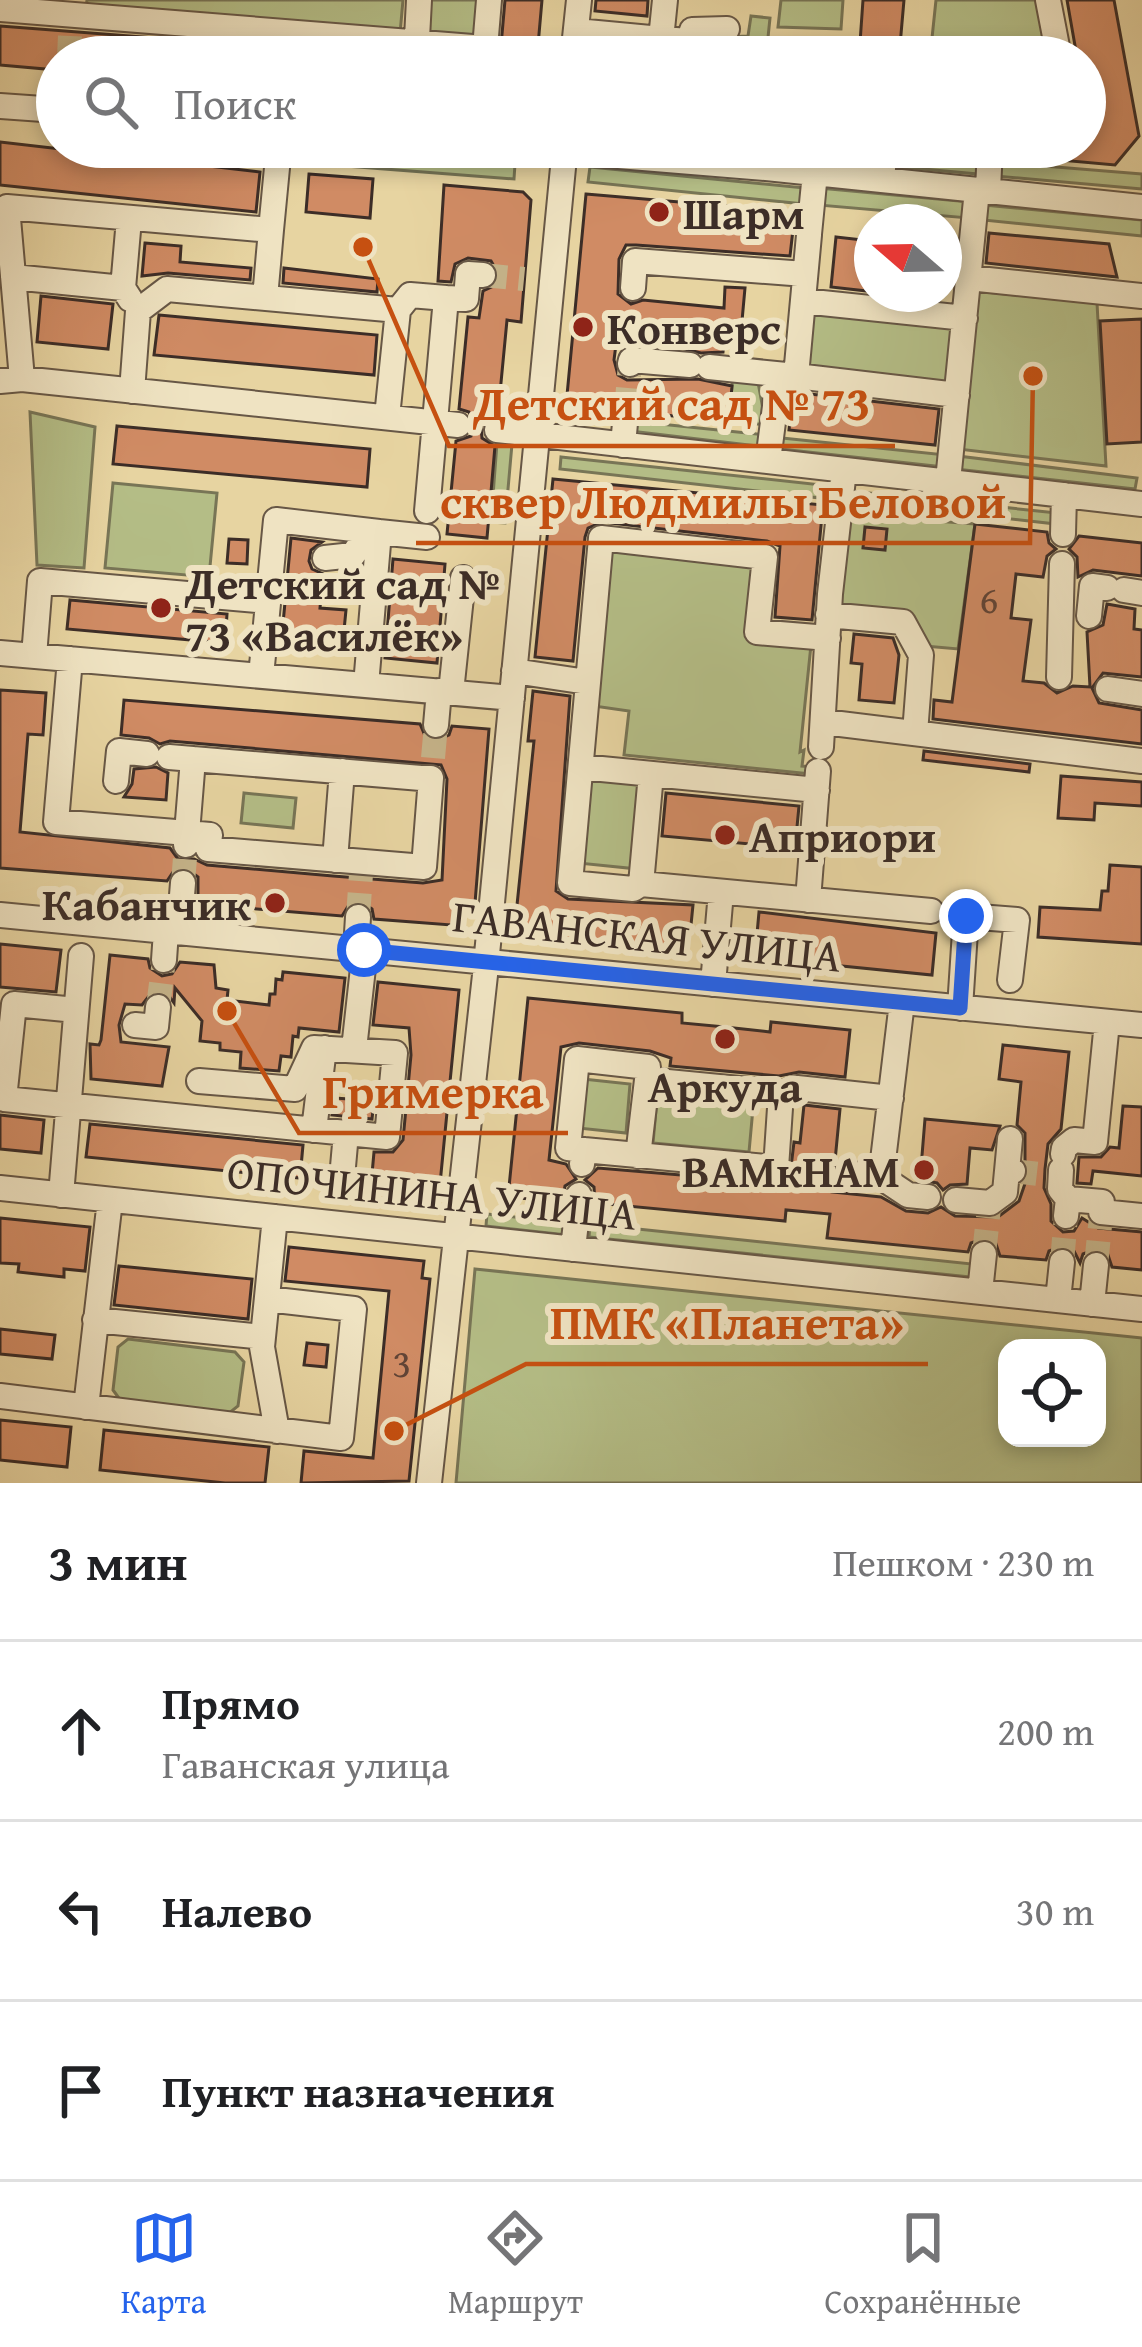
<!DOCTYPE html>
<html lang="ru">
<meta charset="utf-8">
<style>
body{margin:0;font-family:"Gentium Book Plus",serif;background:#f6f6f6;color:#202124}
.controls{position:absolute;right:36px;bottom:36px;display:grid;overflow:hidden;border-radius:24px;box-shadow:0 6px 18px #0003}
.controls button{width:108px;height:108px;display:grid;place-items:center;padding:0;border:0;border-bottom:3px solid #e0e0e0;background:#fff;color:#202124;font:60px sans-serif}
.compass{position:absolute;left:854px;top:204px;width:108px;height:108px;border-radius:50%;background:#fff;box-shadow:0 6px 18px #0003;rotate:290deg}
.stop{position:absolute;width:36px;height:36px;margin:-27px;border:9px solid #2563eb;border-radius:50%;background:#fff}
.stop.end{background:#2563eb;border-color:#fff;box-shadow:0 3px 12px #0008}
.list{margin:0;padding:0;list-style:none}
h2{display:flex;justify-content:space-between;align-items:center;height:156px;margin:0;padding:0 48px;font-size:51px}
h2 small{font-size:39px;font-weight:400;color:#757577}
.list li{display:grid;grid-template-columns:78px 1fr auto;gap:36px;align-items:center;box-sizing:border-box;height:180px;padding:0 48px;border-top:3px solid #e0e0e0}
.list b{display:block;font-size:45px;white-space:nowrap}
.list p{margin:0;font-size:39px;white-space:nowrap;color:#757577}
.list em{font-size:39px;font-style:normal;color:#757577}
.icon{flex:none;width:66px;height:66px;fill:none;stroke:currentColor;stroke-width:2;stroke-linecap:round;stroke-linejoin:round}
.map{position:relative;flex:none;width:1142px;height:1483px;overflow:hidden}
.search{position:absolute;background:#fff;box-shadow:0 6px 18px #0003;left:36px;right:36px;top:36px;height:132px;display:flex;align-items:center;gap:30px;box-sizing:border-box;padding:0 42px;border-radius:66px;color:#757577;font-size:45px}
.sheet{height:696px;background:#fff}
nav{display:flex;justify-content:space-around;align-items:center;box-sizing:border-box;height:168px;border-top:3px solid #e0e0e0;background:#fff;font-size:33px;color:#757577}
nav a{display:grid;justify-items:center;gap:6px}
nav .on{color:#2563eb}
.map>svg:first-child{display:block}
.green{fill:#b4bd86;stroke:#787556;stroke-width:3;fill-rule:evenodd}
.building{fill:#d08b64;stroke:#3c2d27;stroke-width:3}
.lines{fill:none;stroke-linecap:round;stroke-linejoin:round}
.minor-tunnel{stroke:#c5b389;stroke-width:24;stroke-dasharray:24 12;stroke-linecap:butt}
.minor-casing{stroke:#675746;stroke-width:28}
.minor{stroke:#efe3c2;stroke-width:24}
.route{stroke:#2563eb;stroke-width:15}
.poi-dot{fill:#8f2418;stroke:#efe3c2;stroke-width:4.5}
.labels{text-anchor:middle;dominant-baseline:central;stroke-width:12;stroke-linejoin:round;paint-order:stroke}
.number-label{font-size:39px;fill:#614436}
.poi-label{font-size:45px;font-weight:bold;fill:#3c2d27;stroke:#efe3c2;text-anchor:start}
.street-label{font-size:45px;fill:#3c2d27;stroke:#efe3c2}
.leader{fill:none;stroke:#c65011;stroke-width:4.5}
.callout-dot{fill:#c65011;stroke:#efe3c2;stroke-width:4.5}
.callout-label{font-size:48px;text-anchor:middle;font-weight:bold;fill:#c65011;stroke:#efe3c2;stroke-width:12;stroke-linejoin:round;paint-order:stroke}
</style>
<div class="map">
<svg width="1142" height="1483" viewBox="0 0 1142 1483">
<rect width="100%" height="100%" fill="#e7d4a1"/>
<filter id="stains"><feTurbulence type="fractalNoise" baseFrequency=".00167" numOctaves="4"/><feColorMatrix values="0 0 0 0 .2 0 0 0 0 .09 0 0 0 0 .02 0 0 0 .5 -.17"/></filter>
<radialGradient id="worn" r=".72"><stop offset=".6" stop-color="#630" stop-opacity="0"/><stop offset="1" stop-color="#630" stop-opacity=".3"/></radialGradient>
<path class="green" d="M87 0H403L400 34 86 7Z
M428 0H479L476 40 426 36Z
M781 0H843L841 29 778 27Z
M936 0H1042L1053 57H930Z
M751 16 770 18 766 57 701 50 704 38 748 36Z
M725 147H824L979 160 978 174 725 151Z
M296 148 515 164 514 179 295 162Z
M996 162 1142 174V189L995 176Z
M590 167 805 188 804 204 588 182Z
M819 188 970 202 968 218 818 205Z
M984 205 1142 220V236L983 220Z
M975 291 1097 303 1106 466 958 449Z
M809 310 957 326 951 386 802 370Z
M733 373 757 377 766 425 729 421Z
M30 412 95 427 84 568 37 565Z
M631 421 766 435 765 447 630 431Z
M782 438 946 455 944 467 781 449Z
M497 443 512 444 505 523 491 522Z
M958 456 1137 478 1135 489 956 469Z
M561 457 831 486 829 499 560 469Z
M113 483 217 493 209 577 105 568Z
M850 491 1057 513 1056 524 850 501Z
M842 514 975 524 958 649 925 646 839 603Z
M603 546 758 562 750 639 811 645 800 752 804 750 802 766 816 767 811 774 624 755 629 711 587 705Z
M586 777 647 783 638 869 578 863Z
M244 793 296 798 293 828 241 823Z
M583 1079 630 1084 626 1133 578 1128Z
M658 1088 754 1097 749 1152 653 1143Z
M487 1214 568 1223 567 1235 486 1226Z
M590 1224 972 1264 970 1277 589 1237Z
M475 1269 1142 1338V1483H456ZM1097 1348V1438H1007V1348Z
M128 1339 235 1352 244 1362 238 1406 228 1414 121 1401 113 1390 118 1347Z"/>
<path class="building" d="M505 0H542L537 57H500Z
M596 0H648L647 16 595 11Z
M863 0H904L899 57H859Z
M1067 0H1114L1139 136 1115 165 1037 158V147H1085V57H1077Z
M0 26 258 46 257 57H57V70L0 65Z
M0 142 260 172 256 212 0 185Z
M309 174 373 179 370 218 306 212Z
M444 185 523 192 531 200 521 322 507 320 498 414 489 415 481 427 482 438 495 446 487 538 447 534 456 441 471 436 474 426 469 412 459 409 468 317 479 318 483 291 496 285 499 275 491 261 468 258 455 264 451 282 438 281Z
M586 194 795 212 790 256 636 245H626L619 259 618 294 631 304 643 300 724 308 725 287 745 288 741 332 725 331 723 352 701 353 677 347 679 326 619 321 614 360 618 375 627 380 698 379 732 386 729 421 642 413 640 404 629 396 618 398 610 410 566 406Z
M989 233 1109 244 1117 277 986 263Z
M836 237 872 241V283H868L867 291 831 287Z
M145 243 181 246 180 262 251 268 250 280 168 273 142 276Z
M284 268 378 279 377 292 283 283Z
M41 296 113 304 108 349 37 342Z
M159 315 377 335 374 375 154 355Z
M1142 319V442L1107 444 1100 321Z
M793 392 939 409 935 445 789 430Z
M117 426 370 449 367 487 113 464Z
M553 479 823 505 812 620 775 617 780 546 767 541 602 522 588 528 585 537 573 661 535 657Z
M975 524 1047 532 1049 543 1056 549 1047 556 1043 577 1016 574 1011 618 1031 620 1023 681 1044 683 1057 693 1073 686 1090 687 1087 632 1103 625 1107 604 1135 609 1134 629 1142 630V677L1103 673 1092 688 1099 703 1142 710V744L933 719 934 700 952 702Z
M865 527 887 529 885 550 863 548Z
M1079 536 1142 543V576L1093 570 1078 577 1077 557 1069 549Z
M291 538 322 542 311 550 309 561 312 569 323 574 320 608 346 610 342 651 281 645Z
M229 539 248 540 247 564 227 563Z
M393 559 445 564 437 663 385 658Z
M70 600 227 614 225 643 67 629Z
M854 634 893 638 899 655 894 703 859 700 862 664 851 663Z
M0 690 46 693 43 735 28 734 20 832 170 848 178 859H194L207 865 333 876 423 883 442 880 447 779 441 765 170 741 160 744 149 738 121 735 124 700 420 724 426 738 436 741 449 735 452 726 489 729 475 903 466 902 464 926 374 919 372 909 360 901 350 903 342 916 198 904V877L185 867 175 869 167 881 0 868Z
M533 691 570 696 556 891 568 899 693 905 691 925H683L680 951 514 934 534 741H528Z
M924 751 1030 764 1029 772 923 760Z
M156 767 168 773 166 800 124 797 132 784 134 769Z
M1061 776 1142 782V806L1095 803 1094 820 1058 818Z
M666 793 799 806 795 848 662 836Z
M1110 865 1142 867V944L1038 937 1040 907 1100 910 1102 891H1108Z
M759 912 936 933 932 975 762 958 764 935 757 934Z
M0 944 61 950 56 992 0 987Z
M110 955 148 959 150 968 162 976 172 974 180 962 214 965 216 988 228 990 227 1000 269 1005 270 994H275L276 979 282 980 283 972 345 978 339 1032 299 1028 298 1037 293 1036 291 1057 281 1056 279 1071 240 1068 241 1052 220 1050V1043L200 1041 202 1021 175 988 174 1003 167 993 152 992 142 1005 125 1004 119 1025 121 1042 169 1047 162 1086 91 1079 90 1044 99 1045 101 1040Z
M378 982 459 990 440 1184 432 1191 371 1185 374 1152H393L403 1140 411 1055 409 1028 373 1025Z
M528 998 682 1013V1023L725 1027 770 1032 771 1022 850 1030 845 1077 799 1072 779 1076 670 1066 671 1058 650 1051 579 1043 561 1047 549 1160 566 1164 576 1179 565 1186 562 1202 508 1197Z
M1003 1045 1069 1052 1061 1129 1048 1144 1045 1169 1044 1188 1051 1204V1221L1063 1232 1074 1231 1082 1218 1098 1228 1142 1232V1270L1112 1267 1107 1252 1096 1249 1083 1254 1080 1263 1073 1249 1063 1246 1049 1251 1046 1260 1000 1256 995 1241 985 1238 971 1243 968 1252 827 1238 830 1214 786 1210 785 1221 595 1203 594 1187 585 1180 598 1168 789 1184 794 1142 800 1143 804 1105 840 1109 832 1192 881 1197 906 1211 928 1213 941 1207 955 1216 998 1217 1019 1201 1029 1172 1025 1160V1133L1017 1125 1021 1082 999 1079Z
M335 1098 374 1101 372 1119 332 1115Z
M1123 1106 1142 1107V1176L1093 1171 1091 1184 1077 1183 1079 1157H1101L1110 1147 1119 1148Z
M0 1115 44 1120 41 1153 0 1149Z
M925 1119 1000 1126 992 1150 970 1148 967 1184 950 1185 943 1190 937 1183 920 1180Z
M90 1124 303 1145 300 1178 86 1157Z
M0 1218 90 1227 85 1271 64 1269V1277L18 1272 19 1264 0 1263Z
M289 1247 424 1261 422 1278 430 1279 409 1481 301 1483 304 1451 373 1458 389 1291 285 1281Z
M119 1266 252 1279 248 1319 114 1305Z
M0 1329 55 1335 52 1359 0 1354Z
M307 1343 328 1345 326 1367 304 1365Z
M0 1420 71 1427 67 1467 0 1460Z
M104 1430 269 1447 265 1483H225L100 1470Z"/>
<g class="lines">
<path class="minor-tunnel" d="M69 57 70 36
M483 275 524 279
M626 412 630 364
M433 758 436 725
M183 883 186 845
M358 917 361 874
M158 1007 164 960
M1013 1171 1057 1176
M984 1254 989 1208
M1062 1262 1066 1216
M1096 1265 1101 1216"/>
<defs>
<path id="minor" d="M665 0 661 39 690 41 692 30 727 29
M1048 0 1059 57
M0 9 485 48 489 0
M576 31 661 39 671 48
M416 57 419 0
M573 57 579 0
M0 106 57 110
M509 147 766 168 1142 207
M882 179 885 147
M988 190 990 147
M129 219 123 288 130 299
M809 234 815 173
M13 277 123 288
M969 278 1142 296
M633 288 635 261 805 274
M265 298 271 230
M446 298 466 299 468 274 483 275
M803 301 965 318
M398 310 410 295 446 298 427 511
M630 364 631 360 690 365
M709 367 796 376 809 235
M796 376 957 395
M22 379 7 207 271 230 279 147
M0 381 22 379 458 425
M132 391 138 311 167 289 398 310 387 417
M497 430 1142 504
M623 445 626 412
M768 461 779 375
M948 481 977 190
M379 532 427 537
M1063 534 1064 495
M325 558 353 555 369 531
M1124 590 1142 593
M828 615 903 622 921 655 915 733
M1089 616 1092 586 1107 588
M0 653 512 698
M34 656 40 581 268 601
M70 659 56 822 187 833 186 845
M514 671 587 682
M261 676 276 520 379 532 366 685
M1059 677 1062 564
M1108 689 1142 694
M451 692 463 578
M824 722 1142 761
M436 725 439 691
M821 747 830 594 844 470
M169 757 421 778H431L424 867 208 849 210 835 187 833 193 759
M581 767 817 790
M651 774 641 884 633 889 570 883 601 538 765 557 757 632 828 638
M116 781 119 751 147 754
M335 860 342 771
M641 884 931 911
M808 900 818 771
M0 915 1142 1025
M179 932 183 883
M356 949 358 917
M164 960 166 931
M713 984 721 892
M902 1002 881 1177 908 1195 928 1197
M960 1008 966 916 1017 920 1010 980
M76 1010 14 1004 4 1099 387 1137 395 1053 314 1048 295 1089 199 1081
M135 1025 156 1027 158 1007
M354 1049 365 950
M314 1130 324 1048
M584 1150 776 1168 781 1093
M1063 1154 1064 1148 1074 1140 1095 1142 1107 1022
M638 1156 647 1080
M582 1164 584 1150 568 1148 577 1059 648 1067 647 1080 781 1093 797 1088 891 1098
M1061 1170 1060 1189 1068 1199 1066 1216
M1007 1171 1010 1139
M849 1174 881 1177
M0 1188 1142 1309
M341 1189 346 1133
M61 1195 81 956
M1068 1199 1102 1202 1101 1212 1142 1216
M956 1200 990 1203 1005 1192 1007 1171H1013
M275 1217 262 1347 277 1431
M573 1249 579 1195
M980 1292 984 1254
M1058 1300 1062 1262
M1092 1304 1096 1265
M95 1320 263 1337
M0 1396 341 1438 354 1309 267 1299
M86 1407 110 1200
M429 1483 485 975 565 147"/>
</defs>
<use href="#minor" class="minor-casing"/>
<use href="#minor" class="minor"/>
</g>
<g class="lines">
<path class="route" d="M364 950 960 1008 966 916"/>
</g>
<g class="poi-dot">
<circle cx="659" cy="212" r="12"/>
<circle cx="583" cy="327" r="12"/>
<circle cx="161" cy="608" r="12"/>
<circle cx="725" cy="835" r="12"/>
<circle cx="275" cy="903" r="12"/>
<circle cx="725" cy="1039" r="12"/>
<circle cx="924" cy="1170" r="12"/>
</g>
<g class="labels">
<g class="number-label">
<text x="989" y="598">6</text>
<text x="402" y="1362">3</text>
</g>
<g class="poi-label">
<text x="683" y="212">Шарм</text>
<text x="607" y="327">Конверс</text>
<text x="185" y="582">Детский сад №<tspan x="185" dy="52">73 «Василёк»</tspan></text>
<text x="749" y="835">Априори</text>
<text x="251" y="903" text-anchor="end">Кабанчик</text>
<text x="725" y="1085" text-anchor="middle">Аркуда</text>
<text x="900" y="1170" text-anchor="end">ВАМкНАМ</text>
</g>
<g class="street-label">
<text transform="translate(647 935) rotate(6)">ГАВАНСКАЯ УЛИЦА</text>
<text transform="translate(432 1192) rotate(6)">ОПОЧИНИНА УЛИЦА</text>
</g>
</g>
<path class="leader" d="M363 247L449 446H895M1033 376L1030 543H416M227 1011L299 1133H568M394 1431L526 1364H928"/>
<g class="callout-dot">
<circle cx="363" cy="247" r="12"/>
<circle cx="1033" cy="376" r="12"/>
<circle cx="227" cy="1011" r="12"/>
<circle cx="394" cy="1431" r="12"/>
</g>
<g class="callout-label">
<text x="672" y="420">Детский сад № 73</text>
<text x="723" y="518">сквер Людмилы Беловой</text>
<text x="433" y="1108">Гримерка</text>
<text x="727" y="1339">ПМК «Планета»</text>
</g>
<rect width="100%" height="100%" filter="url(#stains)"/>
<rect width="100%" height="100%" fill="url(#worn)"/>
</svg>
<div class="controls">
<button><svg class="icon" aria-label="locate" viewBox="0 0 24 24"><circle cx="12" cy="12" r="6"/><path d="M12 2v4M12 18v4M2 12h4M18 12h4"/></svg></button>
</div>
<svg class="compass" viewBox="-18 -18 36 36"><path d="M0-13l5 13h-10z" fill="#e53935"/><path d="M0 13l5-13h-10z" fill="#757577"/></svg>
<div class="stop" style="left:364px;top:950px"></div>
<div class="stop end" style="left:966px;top:916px"></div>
<div class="search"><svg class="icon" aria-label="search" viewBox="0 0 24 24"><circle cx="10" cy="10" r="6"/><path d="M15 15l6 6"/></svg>Поиск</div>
</div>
<section class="sheet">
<h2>3 мин<small>Пешком · 230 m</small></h2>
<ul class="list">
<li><svg class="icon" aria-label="ahead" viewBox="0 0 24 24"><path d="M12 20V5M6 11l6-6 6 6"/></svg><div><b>Прямо</b><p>Гаванская улица</p></div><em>200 m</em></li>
<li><svg class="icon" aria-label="left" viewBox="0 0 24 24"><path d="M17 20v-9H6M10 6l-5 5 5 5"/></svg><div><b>Налево</b></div><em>30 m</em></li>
<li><svg class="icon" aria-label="arrive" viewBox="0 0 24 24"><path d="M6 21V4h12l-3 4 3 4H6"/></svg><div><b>Пункт назначения</b></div></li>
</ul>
</section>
<nav>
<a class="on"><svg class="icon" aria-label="map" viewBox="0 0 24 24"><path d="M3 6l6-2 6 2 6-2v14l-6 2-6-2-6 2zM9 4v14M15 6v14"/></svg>Карта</a>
<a><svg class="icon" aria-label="directions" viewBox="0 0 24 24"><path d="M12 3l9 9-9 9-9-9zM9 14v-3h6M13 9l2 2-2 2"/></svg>Маршрут</a>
<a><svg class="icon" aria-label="saved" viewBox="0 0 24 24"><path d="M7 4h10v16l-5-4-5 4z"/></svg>Сохранённые</a>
</nav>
